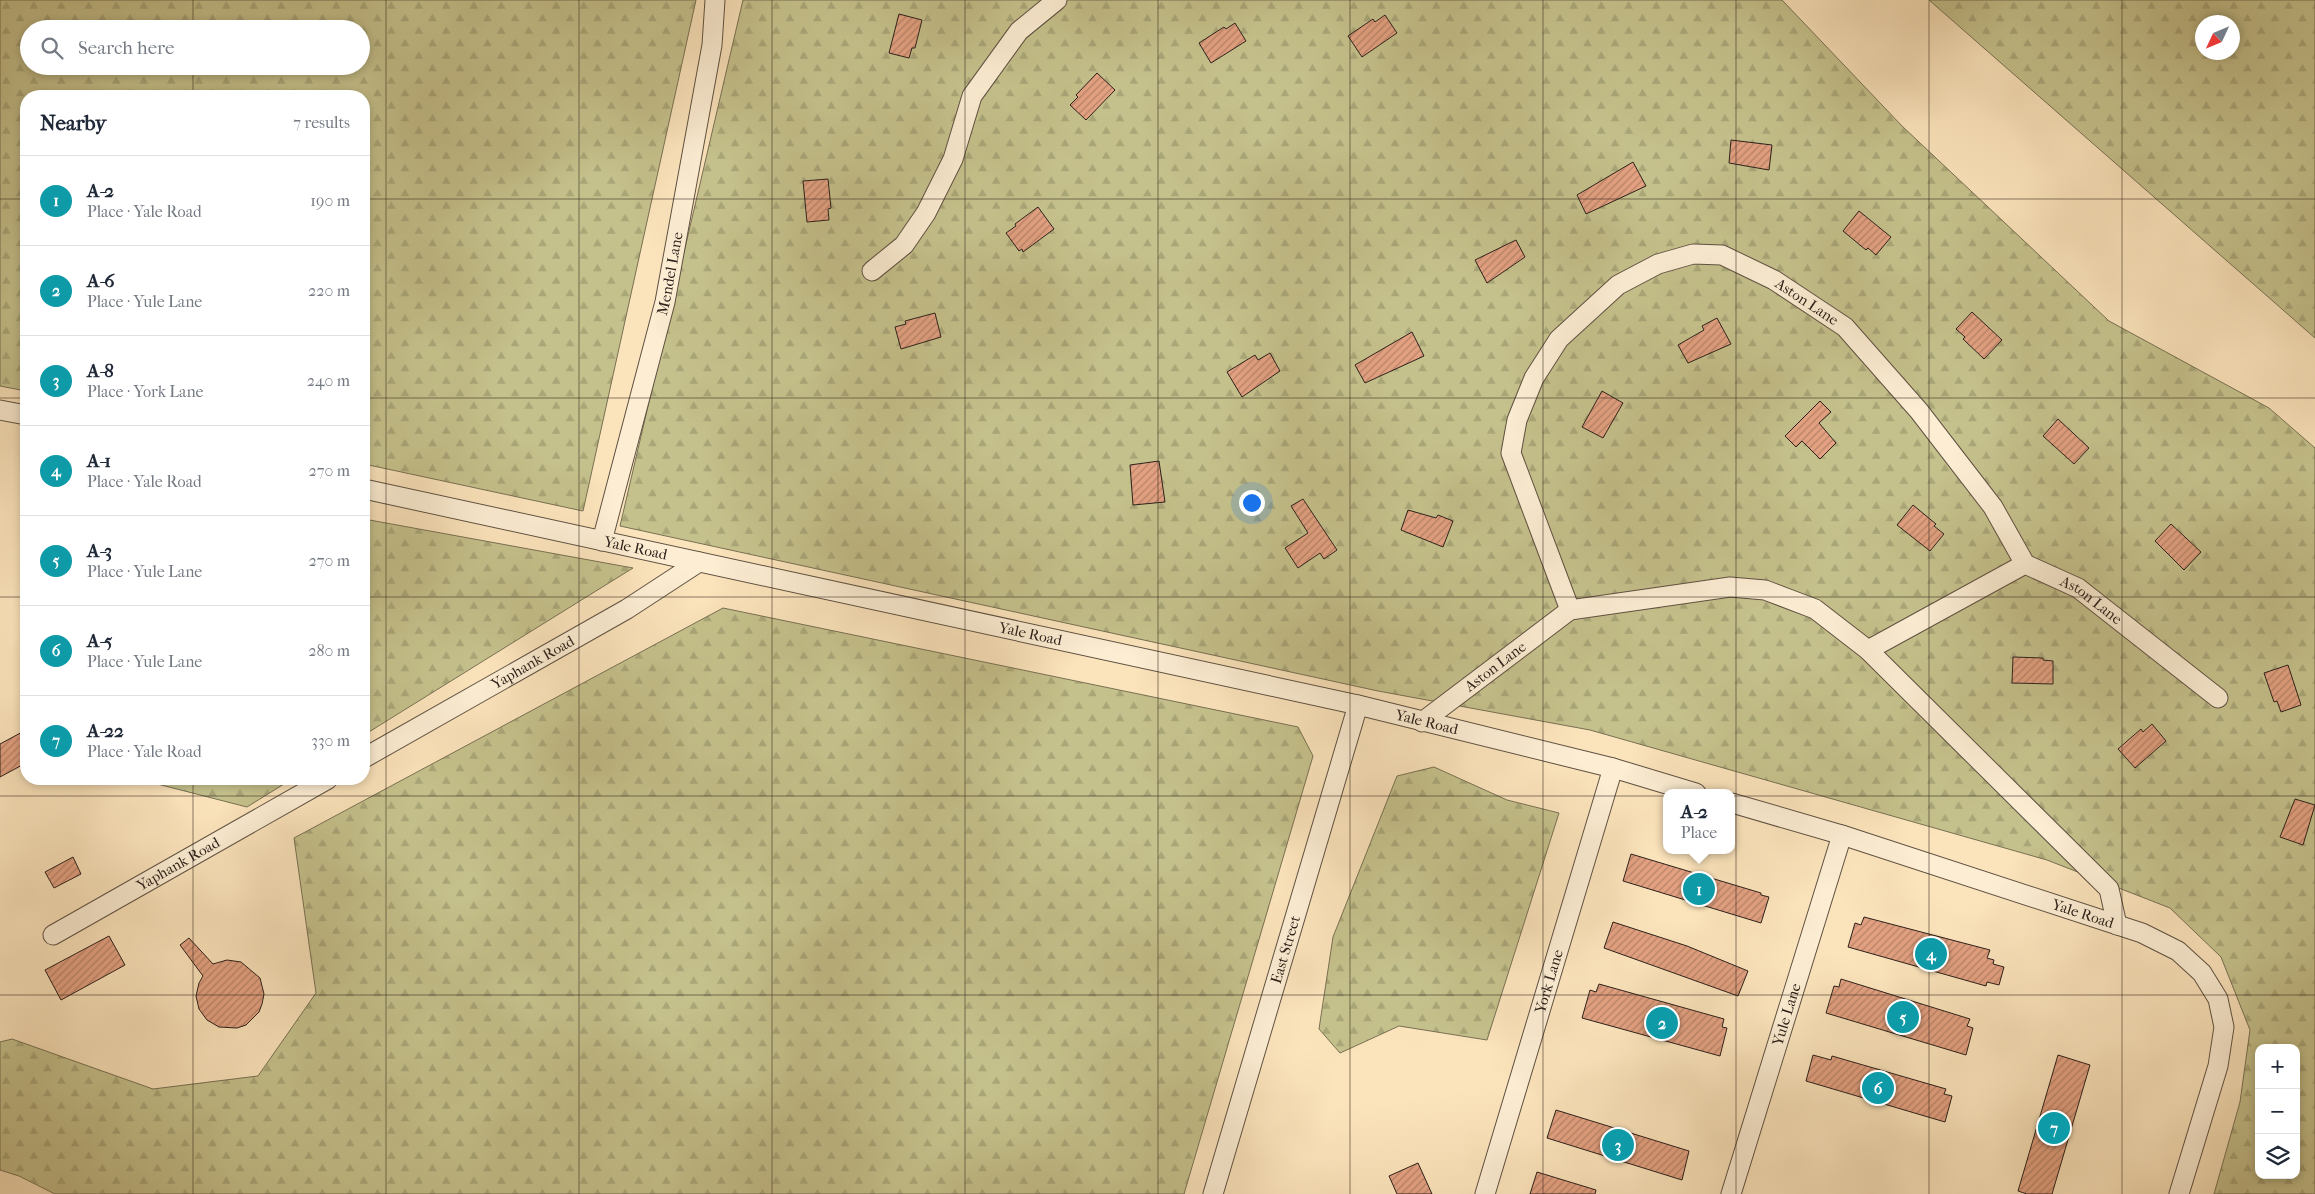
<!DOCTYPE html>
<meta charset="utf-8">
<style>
body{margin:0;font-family:"IM FELL French Canon",serif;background:#f6f6f7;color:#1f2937}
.controls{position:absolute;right:15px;bottom:15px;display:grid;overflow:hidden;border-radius:10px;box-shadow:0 2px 8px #0003}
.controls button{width:45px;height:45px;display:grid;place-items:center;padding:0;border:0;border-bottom:1px solid #e0e1e3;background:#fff;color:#1f2937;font:25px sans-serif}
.compass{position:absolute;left:2195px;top:15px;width:45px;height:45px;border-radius:50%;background:#fff;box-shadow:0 2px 8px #0003;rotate:226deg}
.you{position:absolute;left:1251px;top:502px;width:18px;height:18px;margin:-12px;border:4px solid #fff;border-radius:50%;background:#1a73e8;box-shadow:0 0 0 8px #1a73e833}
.badge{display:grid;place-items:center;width:32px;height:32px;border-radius:50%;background:#0f766e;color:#fff;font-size:16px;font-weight:700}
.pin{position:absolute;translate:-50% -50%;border:2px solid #fff;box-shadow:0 1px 5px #0006}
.popup{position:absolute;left:1663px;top:789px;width:72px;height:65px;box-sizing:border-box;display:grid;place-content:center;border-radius:10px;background:#fff;filter:drop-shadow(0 1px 4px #0005);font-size:16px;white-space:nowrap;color:#747a83}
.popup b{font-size:19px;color:#1f2937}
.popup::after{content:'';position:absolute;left:50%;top:100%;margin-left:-10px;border:10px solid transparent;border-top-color:#fff}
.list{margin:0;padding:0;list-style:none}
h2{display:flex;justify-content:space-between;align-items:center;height:65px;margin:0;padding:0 20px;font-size:21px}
h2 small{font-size:16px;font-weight:400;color:#747a83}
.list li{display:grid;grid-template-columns:32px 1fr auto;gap:15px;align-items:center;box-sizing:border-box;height:90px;padding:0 20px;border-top:1px solid #e0e1e3}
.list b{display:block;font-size:19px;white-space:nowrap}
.list p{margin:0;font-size:16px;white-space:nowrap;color:#747a83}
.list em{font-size:16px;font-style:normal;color:#747a83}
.icon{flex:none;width:28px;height:28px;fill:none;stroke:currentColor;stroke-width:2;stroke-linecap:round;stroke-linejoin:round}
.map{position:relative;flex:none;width:2315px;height:1194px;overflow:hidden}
.search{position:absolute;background:#fff;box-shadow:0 2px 8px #0003;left:20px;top:20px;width:350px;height:55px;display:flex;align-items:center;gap:12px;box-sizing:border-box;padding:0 18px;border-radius:28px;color:#747a83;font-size:19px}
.panel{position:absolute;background:#fff;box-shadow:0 2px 8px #0003;left:20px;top:90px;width:350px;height:695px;border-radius:20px}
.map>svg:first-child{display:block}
.forest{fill:url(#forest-firs);stroke:#787053;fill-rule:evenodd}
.building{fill:url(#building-hatch);stroke:#2b201a}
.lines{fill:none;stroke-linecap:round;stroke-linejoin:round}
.minor-casing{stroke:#5f5142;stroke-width:21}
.minor{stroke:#fcedd3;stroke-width:19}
.grid{fill:none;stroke:#2b201a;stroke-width:1;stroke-opacity:0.55}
.labels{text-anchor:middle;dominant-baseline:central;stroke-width:4;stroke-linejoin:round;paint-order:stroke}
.street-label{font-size:15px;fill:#2b201a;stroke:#fcedd3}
</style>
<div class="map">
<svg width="2315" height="1194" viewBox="0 0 2315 1194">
<defs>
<pattern id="forest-firs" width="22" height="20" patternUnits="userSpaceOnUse" patternTransform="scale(1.25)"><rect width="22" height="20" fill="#c5c18c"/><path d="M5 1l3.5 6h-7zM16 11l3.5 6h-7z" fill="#a9a678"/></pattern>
<pattern id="building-hatch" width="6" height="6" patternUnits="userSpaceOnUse" patternTransform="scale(1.25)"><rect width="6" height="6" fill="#e3a181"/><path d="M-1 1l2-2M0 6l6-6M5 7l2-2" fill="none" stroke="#b88369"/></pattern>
</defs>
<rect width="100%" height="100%" fill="#fbe3bb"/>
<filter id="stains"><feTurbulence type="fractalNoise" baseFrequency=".004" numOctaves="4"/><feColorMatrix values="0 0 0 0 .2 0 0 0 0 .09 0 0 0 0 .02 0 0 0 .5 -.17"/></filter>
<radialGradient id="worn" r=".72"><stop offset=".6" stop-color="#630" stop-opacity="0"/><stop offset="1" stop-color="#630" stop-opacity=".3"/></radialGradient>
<path class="forest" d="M0 0H696L583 511 364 464V96H26V391L0 386ZM29 29H361V66H29Z
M743 0H1782L1902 126 2109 321 2269 408 2315 448V1194H2214L2240 1102 2250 1030 2221 957 2170 908 2047 860 1590 730 1378 691 620 526ZM2259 1048H2296V1175H2259Z
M1929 0H2315V338ZM2232 22V52H2202V22Z
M364 519 633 568 364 735Z
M723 608 1298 727 1313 756 1184 1194H55L19 1176 0 1170V1042L12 1039 153 1089 258 1076 316 993 294 838Z
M1434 767 1507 800 1559 813 1487 1040 1399 1026 1340 1053 1319 1029 1333 937 1397 776Z
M138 779H292L247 807Z"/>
<path class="building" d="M899 14 922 20 915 48H912L909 58 889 53Z
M1385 15 1397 33 1362 57 1348 36 1373 19 1375 22Z
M1235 23 1246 41 1211 63 1199 43 1224 27 1226 29Z
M1097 73 1115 90 1086 120 1070 105 1078 97 1076 95Z
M1731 140 1772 145 1769 170 1729 163Z
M1633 162 1646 186 1586 214 1577 195Z
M828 179 831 208 828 209 829 220 807 222 803 181Z
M1038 207 1054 229 1023 252 1022 249 1019 251 1006 233 1016 226 1015 224Z
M1859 211 1891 237 1876 255 1868 248 1866 250 1843 231Z
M1516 240 1525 257 1487 283 1475 260Z
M1972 312 2002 340 1984 359 1963 339 1965 337 1956 329Z
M935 313 941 337 901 349 895 327 906 324 905 321Z
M1717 318 1731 344 1688 363 1678 345 1704 330 1702 326Z
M1412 332 1424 356 1365 383 1355 365Z
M1270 353 1280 371 1242 397 1227 372 1255 355 1258 360Z
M1602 391 1623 403 1603 438 1582 427Z
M1820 401 1831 412 1819 423 1836 443 1820 459 1802 441 1796 447 1785 436Z
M2058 419 2089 448 2074 464 2043 436Z
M1159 461 1165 502 1133 505 1130 465Z
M1303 499 1337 550 1324 559 1320 553 1298 568 1285 548 1308 533 1291 506Z
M1913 505 1936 524 1934 526 1944 534 1930 551 1897 525Z
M1408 510 1436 518 1438 515 1453 521 1443 547 1401 530Z
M2171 524 2201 552 2184 570 2155 541Z
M2013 657 2043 658V660L2053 661V684L2012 683Z
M2288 665 2301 705 2281 712 2277 701 2274 702 2264 673Z
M2152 724 2166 741 2135 768 2118 749 2141 729 2143 732Z
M26 730V763L0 777V744Z
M2295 799 2315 805 2303 845 2280 837Z
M1631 854 1761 893V895L1769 897 1761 923 1623 881Z
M73 857 81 874 54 888 45 872Z
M1864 917 1990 950 1987 958 1994 960 1993 964 2004 967 1999 985 1987 982 1986 986 1848 947 1855 923 1861 925Z
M1613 922 1687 946 1748 971 1738 996 1604 948Z
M109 936 125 965 61 1000 45 970Z
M189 938 213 964 227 960 241 962 260 978 264 994 262 1004 259 1012 246 1025 237 1028 219 1027 207 1020 199 1009 196 996 199 983 203 976 180 945Z
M1841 979 1970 1019 1967 1026 1973 1028 1966 1055 1826 1013 1834 986 1839 987Z
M1599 984 1724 1019 1722 1027 1727 1028 1720 1056 1582 1018 1590 990 1596 992Z
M1813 1055 1831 1060 1832 1056 1946 1089 1944 1094 1952 1096 1945 1122 1806 1081Z
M2058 1055 2090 1065 2052 1194H2027L2018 1191Z
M1556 1110 1689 1151 1682 1180 1547 1138Z
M1418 1163 1432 1194H1397L1389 1176Z
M1537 1172 1596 1190 1595 1194H1530Z"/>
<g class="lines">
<defs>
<g id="minor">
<path d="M872 271 904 245 926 213 953 159 972 96 1019 31 1057 0"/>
<path d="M0 410 26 415"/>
<path id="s1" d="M364 489 1358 705 1613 768 1696 793"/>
<path id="s2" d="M602 541 665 302 712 45 715 0"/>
<path d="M1868 650 2025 564"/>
<path id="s3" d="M1422 722 1570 610"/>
<path id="s4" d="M364 758 627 609 699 562"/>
<path id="s5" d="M1732 803 1842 835 2142 933 2178 951 2202 973 2218 999 2224 1027 2218 1066 2179 1194"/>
<path id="s6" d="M2117 925 2109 889 1868 650 1815 609 1765 590 1730 587 1570 610 1511 453 1517 420 1534 378 1559 339 1618 285 1658 264 1693 254 1722 255 1774 280 1845 327 1919 411 1993 507 2025 564 2078 588 2218 698"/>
<path id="s7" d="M53 935 328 779"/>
<path id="s8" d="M1213 1194 1358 705"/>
<path id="s9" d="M1485 1194 1613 768"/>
<path id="s10" d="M1731 1194 1842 835"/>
</g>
</defs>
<use href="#minor" class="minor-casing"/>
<use href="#minor" class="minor"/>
</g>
<path class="grid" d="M193 0V29M386 0V1194M579 0V1194M772 0V1194M965 0V1194M1158 0V1194M1350 0V1194M1543 0V1194M1736 0V1194M1929 0V1194M2122 0V1194M193 66V96M0 199H26M364 199H2315M0 398H26M364 398H2315M0 597H26M364 597H2315M193 779V1194M0 796H2315M0 995H2315"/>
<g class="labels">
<g class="street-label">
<text stroke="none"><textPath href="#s2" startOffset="276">Mendel Lane</textPath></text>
<text stroke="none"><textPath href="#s6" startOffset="1274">Aston Lane</textPath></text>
<text stroke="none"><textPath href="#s1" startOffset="278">Yale Road</textPath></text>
<text stroke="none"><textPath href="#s6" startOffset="1694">Aston Lane</textPath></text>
<text stroke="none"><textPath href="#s1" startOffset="682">Yale Road</textPath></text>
<text stroke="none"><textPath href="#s4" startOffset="194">Yaphank Road</textPath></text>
<text stroke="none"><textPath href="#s3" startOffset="92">Aston Lane</textPath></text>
<text stroke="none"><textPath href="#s1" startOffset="1088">Yale Road</textPath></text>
<text stroke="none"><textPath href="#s7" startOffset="144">Yaphank Road</textPath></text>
<text stroke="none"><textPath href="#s5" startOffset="368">Yale Road</textPath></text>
<text stroke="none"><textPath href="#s8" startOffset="255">East Street</textPath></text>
<text stroke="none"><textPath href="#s9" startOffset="222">York Lane</textPath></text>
<text stroke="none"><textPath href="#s10" startOffset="188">Yule Lane</textPath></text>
</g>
</g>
<rect width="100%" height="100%" filter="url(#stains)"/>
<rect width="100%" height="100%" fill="url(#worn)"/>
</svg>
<div class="controls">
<button>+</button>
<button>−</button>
<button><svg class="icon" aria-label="layers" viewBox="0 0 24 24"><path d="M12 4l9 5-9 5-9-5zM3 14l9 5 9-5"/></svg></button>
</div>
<svg class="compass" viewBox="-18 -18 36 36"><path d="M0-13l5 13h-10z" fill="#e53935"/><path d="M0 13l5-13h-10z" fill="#747a83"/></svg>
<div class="you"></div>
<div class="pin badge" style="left:1699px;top:889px;background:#0f9aa8">1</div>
<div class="popup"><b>A-2</b>Place</div>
<div class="pin badge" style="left:1662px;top:1023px;background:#0f9aa8">2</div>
<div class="pin badge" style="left:1618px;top:1145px;background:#0f9aa8">3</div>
<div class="pin badge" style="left:1931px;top:954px;background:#0f9aa8">4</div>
<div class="pin badge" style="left:1903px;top:1017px;background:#0f9aa8">5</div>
<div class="pin badge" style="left:1878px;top:1088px;background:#0f9aa8">6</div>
<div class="pin badge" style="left:2054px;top:1128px;background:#0f9aa8">7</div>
<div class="search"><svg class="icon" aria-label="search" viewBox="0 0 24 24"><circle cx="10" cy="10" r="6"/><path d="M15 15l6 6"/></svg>Search here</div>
<section class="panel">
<h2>Nearby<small>7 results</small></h2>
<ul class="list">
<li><span class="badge" style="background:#0f9aa8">1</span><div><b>A-2</b><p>Place · Yale Road</p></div><em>190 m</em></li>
<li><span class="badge" style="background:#0f9aa8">2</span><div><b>A-6</b><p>Place · Yule Lane</p></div><em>220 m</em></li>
<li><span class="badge" style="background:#0f9aa8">3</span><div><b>A-8</b><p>Place · York Lane</p></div><em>240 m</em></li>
<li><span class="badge" style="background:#0f9aa8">4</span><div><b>A-1</b><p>Place · Yale Road</p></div><em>270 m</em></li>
<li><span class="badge" style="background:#0f9aa8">5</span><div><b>A-3</b><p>Place · Yule Lane</p></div><em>270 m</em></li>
<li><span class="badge" style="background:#0f9aa8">6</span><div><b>A-5</b><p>Place · Yule Lane</p></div><em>280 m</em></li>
<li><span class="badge" style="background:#0f9aa8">7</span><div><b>A-22</b><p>Place · Yale Road</p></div><em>330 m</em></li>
</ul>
</section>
</div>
